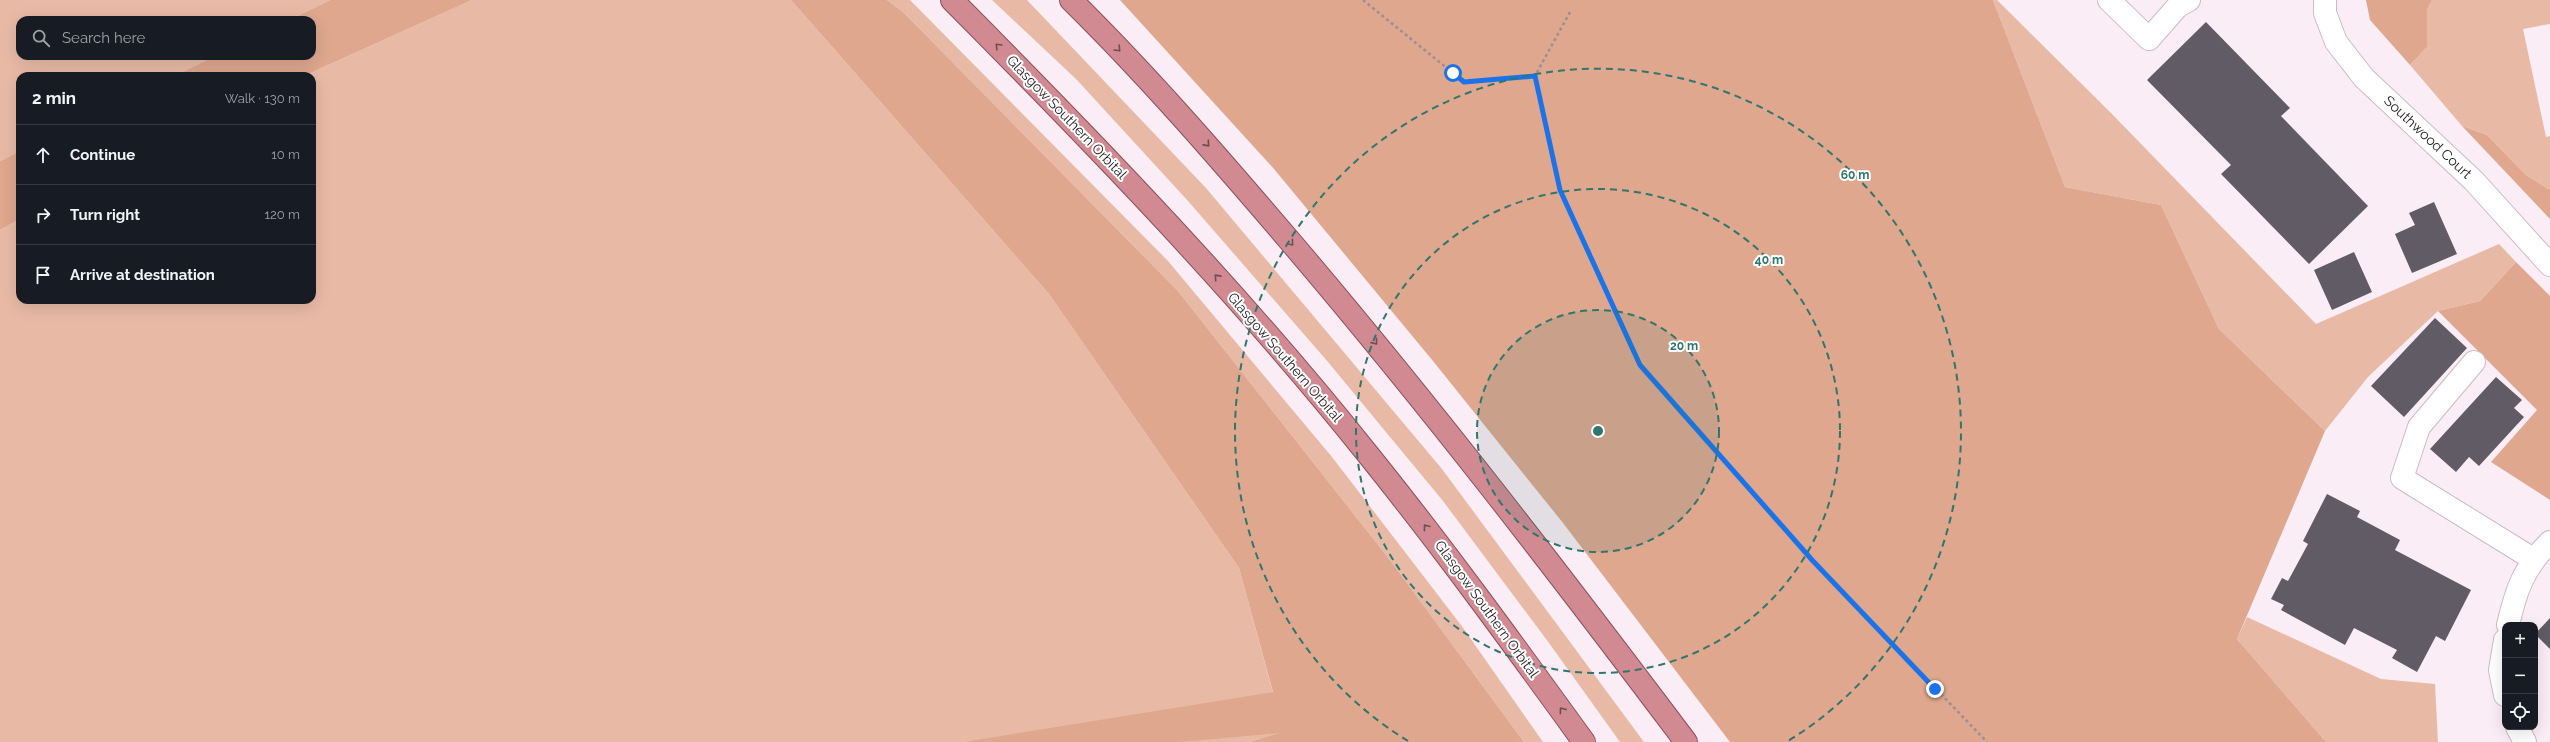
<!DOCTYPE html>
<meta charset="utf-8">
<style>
body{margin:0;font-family:Raleway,sans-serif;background:#20242c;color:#f1f3f6}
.controls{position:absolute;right:12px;bottom:12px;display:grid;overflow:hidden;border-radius:8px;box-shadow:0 4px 16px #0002}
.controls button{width:36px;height:36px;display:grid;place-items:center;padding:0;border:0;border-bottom:1px solid #363941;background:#171b24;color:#f1f3f6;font:20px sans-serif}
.stop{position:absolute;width:12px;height:12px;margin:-9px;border:3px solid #1a73e8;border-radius:50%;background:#fff}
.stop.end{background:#1a73e8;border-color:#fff;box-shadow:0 1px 4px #0008}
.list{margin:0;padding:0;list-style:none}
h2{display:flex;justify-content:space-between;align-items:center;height:52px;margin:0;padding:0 16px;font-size:17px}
h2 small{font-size:13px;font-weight:400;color:#9ea1a6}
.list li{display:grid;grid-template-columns:26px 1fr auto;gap:12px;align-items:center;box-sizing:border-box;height:60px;padding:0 16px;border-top:1px solid #363941}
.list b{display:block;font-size:15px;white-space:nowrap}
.list em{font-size:13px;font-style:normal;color:#9ea1a6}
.icon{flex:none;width:22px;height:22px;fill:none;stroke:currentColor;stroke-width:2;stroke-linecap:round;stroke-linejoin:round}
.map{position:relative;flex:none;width:2550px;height:742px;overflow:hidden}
.search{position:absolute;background:#171b24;box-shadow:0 4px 16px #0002;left:16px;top:16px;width:300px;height:44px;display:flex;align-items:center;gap:10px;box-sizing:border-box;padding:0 14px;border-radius:12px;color:#9ea1a6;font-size:15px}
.panel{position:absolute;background:#171b24;box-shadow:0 4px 16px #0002;left:16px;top:72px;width:300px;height:232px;border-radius:12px}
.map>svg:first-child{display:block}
.green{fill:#e8baa6}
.forest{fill:#dea78e}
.building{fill:#615b66}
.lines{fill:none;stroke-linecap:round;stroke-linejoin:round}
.minor-casing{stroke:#c9bcc3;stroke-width:24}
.trunk-casing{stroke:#8c5057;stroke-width:24}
.path{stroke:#998f95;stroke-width:2.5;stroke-dasharray:3 3;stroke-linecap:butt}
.minor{stroke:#fff;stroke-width:22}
.trunk{stroke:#d28a92;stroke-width:22}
.oneway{stroke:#704d52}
.route{stroke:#1a73e8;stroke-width:5}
.ring{fill:none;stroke:#2f766e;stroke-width:2;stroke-dasharray:7 5}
.labels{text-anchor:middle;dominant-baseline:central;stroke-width:4;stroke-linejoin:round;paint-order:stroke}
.street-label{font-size:14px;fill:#201b1e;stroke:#fff}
.centre{fill:#2f766e;stroke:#fff;stroke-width:2}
.ring-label{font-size:12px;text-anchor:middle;font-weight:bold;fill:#2f766e;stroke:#fff;stroke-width:4;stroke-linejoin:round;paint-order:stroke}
</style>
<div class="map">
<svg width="2550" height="742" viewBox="0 0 2550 742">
<rect width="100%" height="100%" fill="#fbedf5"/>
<path class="green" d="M0 0H330L289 20H20V56H215L174 76H20V151L0 161Z
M472 0H791L1049 294 1239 568 1284 733 1250 742H0V230L20 219V300H312V76H304Z
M887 0H910L1168 261 1332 457 1461 625 1543 742H1524L1390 560 1178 291 903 12Z
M992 0H1027L1206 188 1442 469 1644 742H1620L1549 643 1443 501 1328 362 1188 201 1077 80Z
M1993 0H1997L2111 113 2316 324 2499 244 2516 262 2480 301 2438 311 2368 377 2325 431 2219 329 2161 205 2065 187Z
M2432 0H2550V24L2523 29 2546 137 2550 136V190L2526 175 2487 135 2462 126 2410 65 2427 47V10Z
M2247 617 2381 679 2435 684 2438 742H2326L2237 639Z"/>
<path class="forest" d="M330 0H472L304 76H174L215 56H312V20H289Z
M791 0H887L903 12 1178 291 1390 560 1524 742H1250L1280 733 1180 742H963L1273 692 1239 568 1049 294Z
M1120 0H1993L2065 187 2161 205 2219 329 2325 431 2237 639 2326 742H1730L1563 523 1433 361 1274 169Z
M2366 0H2432L2427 10V47L2410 65 2370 20Z
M2462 126 2487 135 2526 175 2550 190V219Z
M20 151V219L0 230V161Z
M2516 262 2550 296V500L2491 462 2537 410 2438 311 2480 301Z"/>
<path class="building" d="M2206 22 2290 108 2281 116 2368 206 2309 264 2221 174 2231 165 2147 80Z
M2434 202 2457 254 2412 273 2395 234 2415 225 2409 213Z
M2354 252 2372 292 2332 310 2314 270Z
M2435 318 2467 348 2404 417 2371 386Z
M2496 377 2522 400 2514 408 2524 417 2479 466 2469 457 2456 472 2430 449Z
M2327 494 2360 511 2357 517 2400 540 2395 550 2471 590 2445 641 2436 636 2417 672 2392 658 2397 650 2354 628 2345 645 2281 610 2284 605 2271 599 2282 578 2288 581 2308 544 2303 541Z
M2550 618V649L2535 634Z"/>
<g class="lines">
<defs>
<path id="minor" d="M2109 0 2149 39 2178 6 2189 0
M2325 0V13L2336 42 2364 78 2474 181 2550 265
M2474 362 2419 427 2402 478 2533 559
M2508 625C2516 590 2524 567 2550 542
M2505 640 2500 670 2505 695
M2517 727 2525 742"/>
<path id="trunk" d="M952 0C1096 145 1238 292 1366 452 1442 546 1513 644 1584 742
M1071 0C1148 76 1219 158 1289 240 1428 403 1558 572 1686 742"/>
</defs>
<use href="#minor" class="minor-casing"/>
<use href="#trunk" class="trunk-casing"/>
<path class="path" d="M1363 0 1464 82 1535 76
M1570 12 1535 76 1560 190 1640 365 1813 561 1987 742"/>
<use href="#minor" class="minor"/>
<use href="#trunk" class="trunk"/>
</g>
<defs><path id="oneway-chevron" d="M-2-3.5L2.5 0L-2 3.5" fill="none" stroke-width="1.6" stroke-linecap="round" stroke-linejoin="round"/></defs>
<g class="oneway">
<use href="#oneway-chevron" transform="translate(998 46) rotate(-135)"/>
<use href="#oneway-chevron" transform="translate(1118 49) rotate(47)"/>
<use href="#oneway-chevron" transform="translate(1207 144) rotate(48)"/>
<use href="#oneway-chevron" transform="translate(1291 243) rotate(50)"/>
<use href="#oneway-chevron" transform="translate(1217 277) rotate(-132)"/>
<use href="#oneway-chevron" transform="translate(1375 342) rotate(51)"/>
<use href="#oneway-chevron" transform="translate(1426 527) rotate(-128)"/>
<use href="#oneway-chevron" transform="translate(1562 710) rotate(-126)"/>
</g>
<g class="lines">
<path class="route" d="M1453 73 1464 82 1535 76 1560 190 1640 365 1813 561 1935 689"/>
</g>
<circle cx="1598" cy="431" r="121" fill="#2f766e" fill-opacity=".12"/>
<g class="ring">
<circle cx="1598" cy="431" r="121"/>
<circle cx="1598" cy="431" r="242"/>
<path d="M1408 741A363 363 0 1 1 1788 741"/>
</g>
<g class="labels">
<g class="street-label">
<text transform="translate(1067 117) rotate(46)">Glasgow Southern Orbital</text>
<text transform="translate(2428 137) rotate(43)">Southwood Court</text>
<text transform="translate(1285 357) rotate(49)">Glasgow Southern Orbital</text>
<text transform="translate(1487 609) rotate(54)">Glasgow Southern Orbital</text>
</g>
</g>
<circle cx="1598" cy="431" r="6" class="centre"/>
<g class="ring-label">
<text x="1855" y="179">60 m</text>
<text x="1769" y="264">40 m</text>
<text x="1684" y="350">20 m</text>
</g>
</svg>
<div class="controls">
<button>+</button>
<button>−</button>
<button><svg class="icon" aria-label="locate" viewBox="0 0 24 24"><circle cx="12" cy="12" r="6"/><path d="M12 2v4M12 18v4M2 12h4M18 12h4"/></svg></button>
</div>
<div class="stop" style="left:1453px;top:73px"></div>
<div class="stop end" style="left:1935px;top:689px"></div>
<div class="search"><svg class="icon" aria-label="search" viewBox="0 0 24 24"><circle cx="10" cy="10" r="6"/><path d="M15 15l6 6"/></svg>Search here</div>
<section class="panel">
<h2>2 min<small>Walk · 130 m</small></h2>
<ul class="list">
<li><svg class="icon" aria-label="ahead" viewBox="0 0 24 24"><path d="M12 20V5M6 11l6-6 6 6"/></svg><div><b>Continue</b></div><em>10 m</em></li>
<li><svg class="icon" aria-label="right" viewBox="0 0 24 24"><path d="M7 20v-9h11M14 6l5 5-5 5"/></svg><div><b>Turn right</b></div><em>120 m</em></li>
<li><svg class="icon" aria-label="arrive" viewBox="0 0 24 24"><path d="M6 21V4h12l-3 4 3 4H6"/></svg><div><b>Arrive at destination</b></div></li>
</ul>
</section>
</div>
